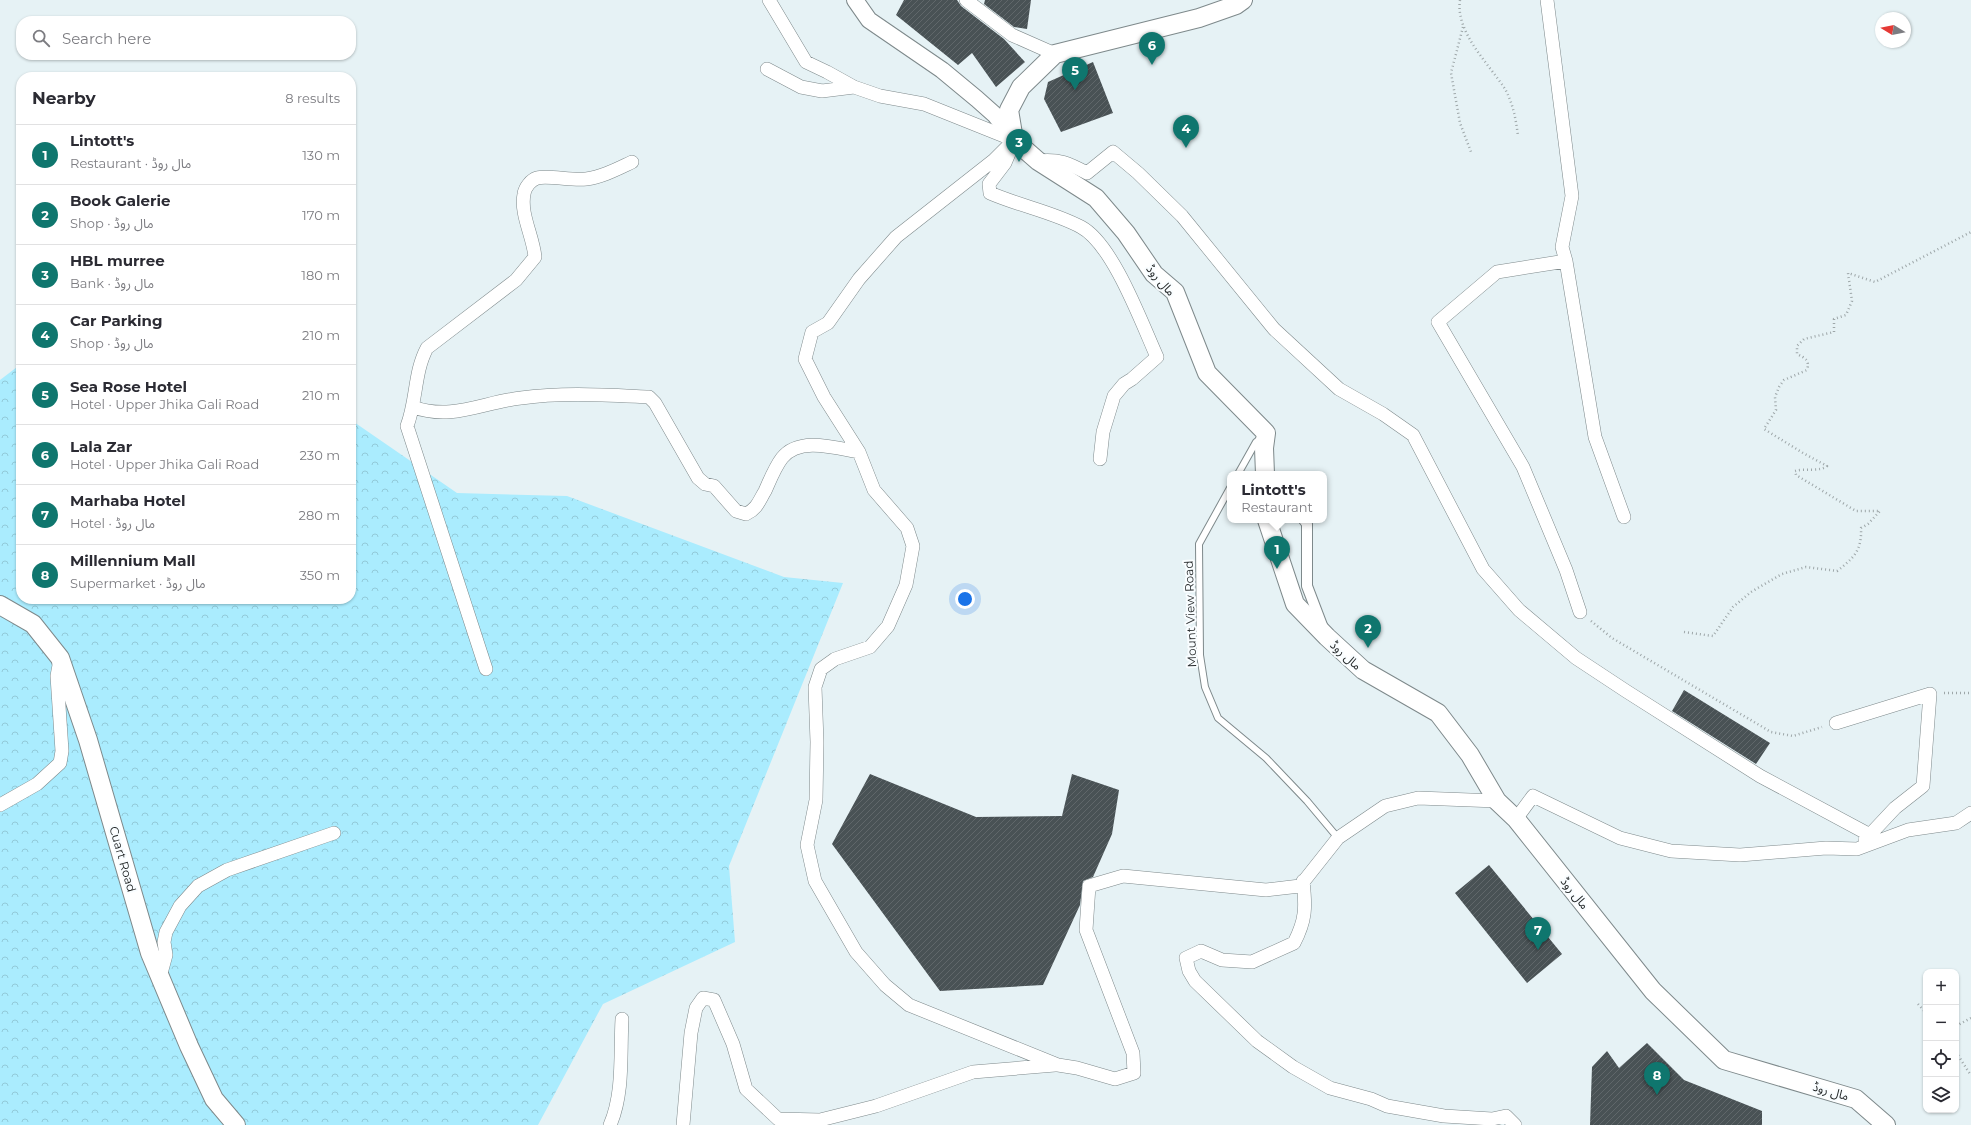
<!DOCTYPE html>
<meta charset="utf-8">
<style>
body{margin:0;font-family:Montserrat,"Noto Sans Arabic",sans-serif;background:#f2f2f3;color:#2b2b33}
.controls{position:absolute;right:12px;bottom:12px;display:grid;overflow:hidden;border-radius:8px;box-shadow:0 1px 3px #0004}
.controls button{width:36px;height:36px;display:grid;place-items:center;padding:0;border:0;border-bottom:1px solid #e1e1e2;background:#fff;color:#2b2b33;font:20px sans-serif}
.compass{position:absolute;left:1875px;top:12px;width:36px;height:36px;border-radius:50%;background:#fff;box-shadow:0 1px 3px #0004;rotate:280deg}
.you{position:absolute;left:965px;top:599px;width:14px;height:14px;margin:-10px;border:3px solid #fff;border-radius:50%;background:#1a73e8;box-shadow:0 0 0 6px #1a73e833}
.badge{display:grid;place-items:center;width:26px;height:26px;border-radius:50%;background:#0f766e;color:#fff;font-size:13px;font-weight:700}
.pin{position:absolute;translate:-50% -33px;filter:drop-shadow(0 1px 2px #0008)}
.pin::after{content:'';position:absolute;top:21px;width:14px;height:12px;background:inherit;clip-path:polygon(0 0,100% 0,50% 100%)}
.popup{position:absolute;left:1227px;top:471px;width:100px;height:52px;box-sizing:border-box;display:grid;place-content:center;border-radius:8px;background:#fff;filter:drop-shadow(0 1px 3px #0005);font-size:13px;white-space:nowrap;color:#7c7c81}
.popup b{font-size:15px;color:#2b2b33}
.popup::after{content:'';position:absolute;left:50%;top:100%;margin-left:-8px;border:8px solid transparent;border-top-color:#fff}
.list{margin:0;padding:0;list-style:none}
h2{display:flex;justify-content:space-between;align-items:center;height:52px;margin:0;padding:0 16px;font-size:17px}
h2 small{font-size:13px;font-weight:400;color:#7c7c81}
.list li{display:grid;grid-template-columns:26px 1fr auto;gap:12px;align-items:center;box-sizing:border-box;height:60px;padding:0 16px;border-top:1px solid #e1e1e2}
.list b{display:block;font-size:15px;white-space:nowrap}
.list p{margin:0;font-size:13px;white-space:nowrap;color:#7c7c81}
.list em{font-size:13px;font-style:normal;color:#7c7c81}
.icon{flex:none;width:22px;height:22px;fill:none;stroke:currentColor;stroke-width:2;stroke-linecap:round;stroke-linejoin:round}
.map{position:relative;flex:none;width:1971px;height:1125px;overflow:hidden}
.search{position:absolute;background:#fff;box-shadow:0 1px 3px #0004;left:16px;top:16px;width:340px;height:44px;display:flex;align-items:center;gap:10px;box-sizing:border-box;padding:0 14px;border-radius:16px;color:#7c7c81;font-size:15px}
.panel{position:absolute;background:#fff;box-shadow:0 1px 3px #0004;left:16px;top:72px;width:340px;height:532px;border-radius:16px}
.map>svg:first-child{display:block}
.forest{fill:url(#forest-crowns)}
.building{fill:url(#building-hatch)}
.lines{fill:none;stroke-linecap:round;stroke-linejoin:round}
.service-casing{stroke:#7e898b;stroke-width:8}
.pedestrian-casing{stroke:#7e898b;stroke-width:12}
.minor-casing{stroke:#7e898b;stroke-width:14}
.tertiary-casing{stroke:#7e898b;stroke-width:18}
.secondary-casing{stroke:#7e898b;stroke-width:20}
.path{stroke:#9ea7a9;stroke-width:2.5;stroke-dasharray:1 3;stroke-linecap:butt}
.service{stroke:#fff;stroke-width:6}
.pedestrian{stroke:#fff;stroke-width:10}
.minor{stroke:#fff;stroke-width:13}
.tertiary{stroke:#fff;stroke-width:16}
.secondary{stroke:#fff;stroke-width:18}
.labels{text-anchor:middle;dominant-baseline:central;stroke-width:4;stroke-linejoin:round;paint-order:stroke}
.street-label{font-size:12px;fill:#1e2223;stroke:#f9fdff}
</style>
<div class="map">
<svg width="1971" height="1125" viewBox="0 0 1971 1125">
<defs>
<pattern id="forest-crowns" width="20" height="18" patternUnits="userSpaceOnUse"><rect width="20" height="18" fill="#aaecfe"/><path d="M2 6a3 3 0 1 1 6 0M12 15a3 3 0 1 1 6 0" fill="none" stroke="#92cad9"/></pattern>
<pattern id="building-hatch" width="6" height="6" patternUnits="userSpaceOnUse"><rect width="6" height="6" fill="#495255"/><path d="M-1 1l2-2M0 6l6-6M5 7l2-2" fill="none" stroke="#60676a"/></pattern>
</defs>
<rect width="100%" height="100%" fill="#e6f2f5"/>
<path class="forest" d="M21 364V599H351V420L457 493 567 496 784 577 843 583 729 866 735 942 603 1004 538 1125H0V380Z"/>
<path class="building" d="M904 0H957L961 6 1004 39 1025 62 996 87 972 53 958 65 896 15Z
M985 0H1031L1027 29 1014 27 984 4Z
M1093 62 1113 113 1061 132 1044 99 1048 82Z
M1684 690 1770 743 1756 764 1672 711Z
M870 774 976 817 1062 816 1072 774 1119 790 1112 834 1093 877 1083 881 1080 905 1043 985 940 991 832 844Z
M1489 865 1562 954 1527 983 1455 893Z
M1647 1043 1684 1080 1762 1111V1125H1590L1592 1067 1607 1051 1619 1068Z"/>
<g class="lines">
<defs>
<path id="service" d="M1238 474 1256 442 1262 437
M1230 488 1199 544 1200 655 1205 687 1218 718 1266 758 1307 801 1338 838"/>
<path id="pedestrian" d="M1304 520 1307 524V586L1323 628"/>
<path id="minor" d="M769 0 806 62 827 72 854 87 880 96 924 104 1014 140
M966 0 1012 35 1055 54
M1547 0 1572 196 1562 247 1566 261 1497 272 1438 322 1523 467 1566 570 1580 612
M767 69 801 87 822 91 854 87
M1014 140 994 160 896 237 859 279 828 323 812 332 805 359 824 397 859 452 874 490 907 528 913 546 906 585 888 626 870 647 835 659 821 669 815 687 817 742 816 800 807 845 815 881 856 952 885 985 909 1005 1058 1065 1077 1068 1115 1079 1134 1073 1133 1053 1086 930 1089 886 1123 876 1266 890 1300 886 1338 838 1385 806 1418 798 1497 801
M1013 144 1005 163 989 184 990 193C1020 206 1053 212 1081 227 1113 244 1142 324 1157 357L1132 379 1124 384 1114 396 1103 432 1100 459
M1038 161C1060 159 1068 163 1087 173L1113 152 1138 173 1182 216 1274 329 1339 389 1383 414 1413 435 1483 569 1519 610 1576 658 1626 691 1760 776 1870 835
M1566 261 1595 437 1624 517
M413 407C452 421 483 402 521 398 563 392 606 395 649 397L655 403 698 478 705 484 714 486 736 511 746 514C757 509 759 501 765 491 770 480 775 467 782 458 799 436 836 448 859 452
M486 669 407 426C417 400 414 372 427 348L516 280 535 257C533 236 520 214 524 194 525 187 531 180 537 178 548 175 573 181 586 179 602 177 617 169 632 162
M1836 723 1930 694 1923 786 1895 808 1865 840
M0 805 37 784 60 763 62 751 57 676 60 660
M1516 819 1533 796 1620 838 1671 851 1740 855 1826 848 1857 849 1908 830 1956 823 1971 813
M1303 881C1306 907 1306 920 1294 943L1252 962 1222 960 1201 951 1186 958 1189 971 1195 981 1257 1041 1293 1067 1330 1088 1371 1099 1387 1106 1444 1116 1492 1119 1506 1116 1515 1125
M160 977 166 955 164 942 166 932 180 906 198 886 227 870 334 833
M610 1125C624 1093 620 1054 622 1019
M683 1125 691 1033 696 1008 703 998 714 1000 733 1044 746 1089 778 1119 820 1120 876 1106 973 1072 1055 1065"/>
<path id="tertiary" d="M855 0 869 20 942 70 977 99 995 115 1014 140"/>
<path id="secondary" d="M1243 0 1236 5 1199 18 1055 54 1021 87 1009 110 1014 140 1038 161 1096 198 1126 233 1154 274 1175 292 1207 373 1266 433 1264 448 1265 474
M1267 520 1295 604 1327 637 1363 670 1438 713 1470 755 1497 801 1516 819 1653 991 1724 1060 1856 1099 1886 1125
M0 605 33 624 60 658 88 740 150 953 189 1046 214 1099 236 1125"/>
</defs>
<use href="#service" class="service-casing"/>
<use href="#pedestrian" class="pedestrian-casing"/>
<use href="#minor" class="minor-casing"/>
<use href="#tertiary" class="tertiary-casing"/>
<use href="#secondary" class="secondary-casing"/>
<path class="path" d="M1460 0C1455 32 1489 64 1505 89 1513 103 1516 120 1518 136
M1463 27 1451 73 1460 123 1471 152
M1591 621 1612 638 1771 732 1793 736 1822 727
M1684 632 1713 636 1733 607 1751 592 1782 574 1806 567 1837 571C1854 558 1862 550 1861 528L1868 524 1880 511H1856L1796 475 1795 471C1805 468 1820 472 1827 466L1803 453 1764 429 1776 410 1775 397 1779 387 1784 380 1807 370C1810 360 1805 358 1797 354V346L1804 339 1834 332V319L1846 315 1852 301 1848 273 1875 282 1971 232
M1944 693H1971
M1918 1004 1926 1013
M1956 1026 1971 1018
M1956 1052 1970 1074"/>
<use href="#service" class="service"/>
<use href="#pedestrian" class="pedestrian"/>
<use href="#minor" class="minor"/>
<use href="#tertiary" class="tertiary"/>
<use href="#secondary" class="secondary"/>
</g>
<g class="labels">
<g class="street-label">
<text transform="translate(1161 280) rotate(49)">مال روڈ</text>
<text transform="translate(1190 614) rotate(-92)">Mount View Road</text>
<text transform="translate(1346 655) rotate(42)">مال روڈ</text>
<text transform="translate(123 859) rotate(74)">Cuart Road</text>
<text transform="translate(1575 893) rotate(51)">مال روڈ</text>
<text transform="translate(1831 1091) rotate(16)">مال روڈ</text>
</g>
</g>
</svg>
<div class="controls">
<button>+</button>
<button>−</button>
<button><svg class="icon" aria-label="locate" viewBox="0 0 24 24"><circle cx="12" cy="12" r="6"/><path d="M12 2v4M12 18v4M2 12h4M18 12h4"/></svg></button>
<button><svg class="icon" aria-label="layers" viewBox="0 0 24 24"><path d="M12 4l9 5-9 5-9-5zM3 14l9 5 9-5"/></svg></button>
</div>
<svg class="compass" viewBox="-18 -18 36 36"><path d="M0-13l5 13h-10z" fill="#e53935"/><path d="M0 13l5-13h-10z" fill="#7c7c81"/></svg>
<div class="you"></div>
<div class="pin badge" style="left:1277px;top:569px">1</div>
<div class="popup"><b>Lintott's</b>Restaurant</div>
<div class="pin badge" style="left:1368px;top:648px">2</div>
<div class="pin badge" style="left:1019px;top:162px">3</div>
<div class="pin badge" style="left:1186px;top:148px">4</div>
<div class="pin badge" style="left:1075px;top:90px">5</div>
<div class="pin badge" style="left:1152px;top:65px">6</div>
<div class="pin badge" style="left:1538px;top:950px">7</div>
<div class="pin badge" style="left:1657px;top:1095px">8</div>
<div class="search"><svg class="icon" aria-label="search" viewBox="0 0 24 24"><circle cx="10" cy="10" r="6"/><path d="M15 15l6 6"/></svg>Search here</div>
<section class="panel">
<h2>Nearby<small>8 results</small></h2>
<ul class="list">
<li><span class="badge">1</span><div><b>Lintott's</b><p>Restaurant · مال روڈ</p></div><em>130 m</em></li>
<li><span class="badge">2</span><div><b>Book Galerie</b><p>Shop · مال روڈ</p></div><em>170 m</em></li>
<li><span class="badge">3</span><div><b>HBL murree</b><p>Bank · مال روڈ</p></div><em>180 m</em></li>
<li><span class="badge">4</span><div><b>Car Parking</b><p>Shop · مال روڈ</p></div><em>210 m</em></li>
<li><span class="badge">5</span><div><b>Sea Rose Hotel</b><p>Hotel · Upper Jhika Gali Road</p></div><em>210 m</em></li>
<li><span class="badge">6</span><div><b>Lala Zar</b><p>Hotel · Upper Jhika Gali Road</p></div><em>230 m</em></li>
<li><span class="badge">7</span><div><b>Marhaba Hotel</b><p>Hotel · مال روڈ</p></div><em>280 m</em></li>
<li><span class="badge">8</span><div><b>Millennium Mall</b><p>Supermarket · مال روڈ</p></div><em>350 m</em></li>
</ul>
</section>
</div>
